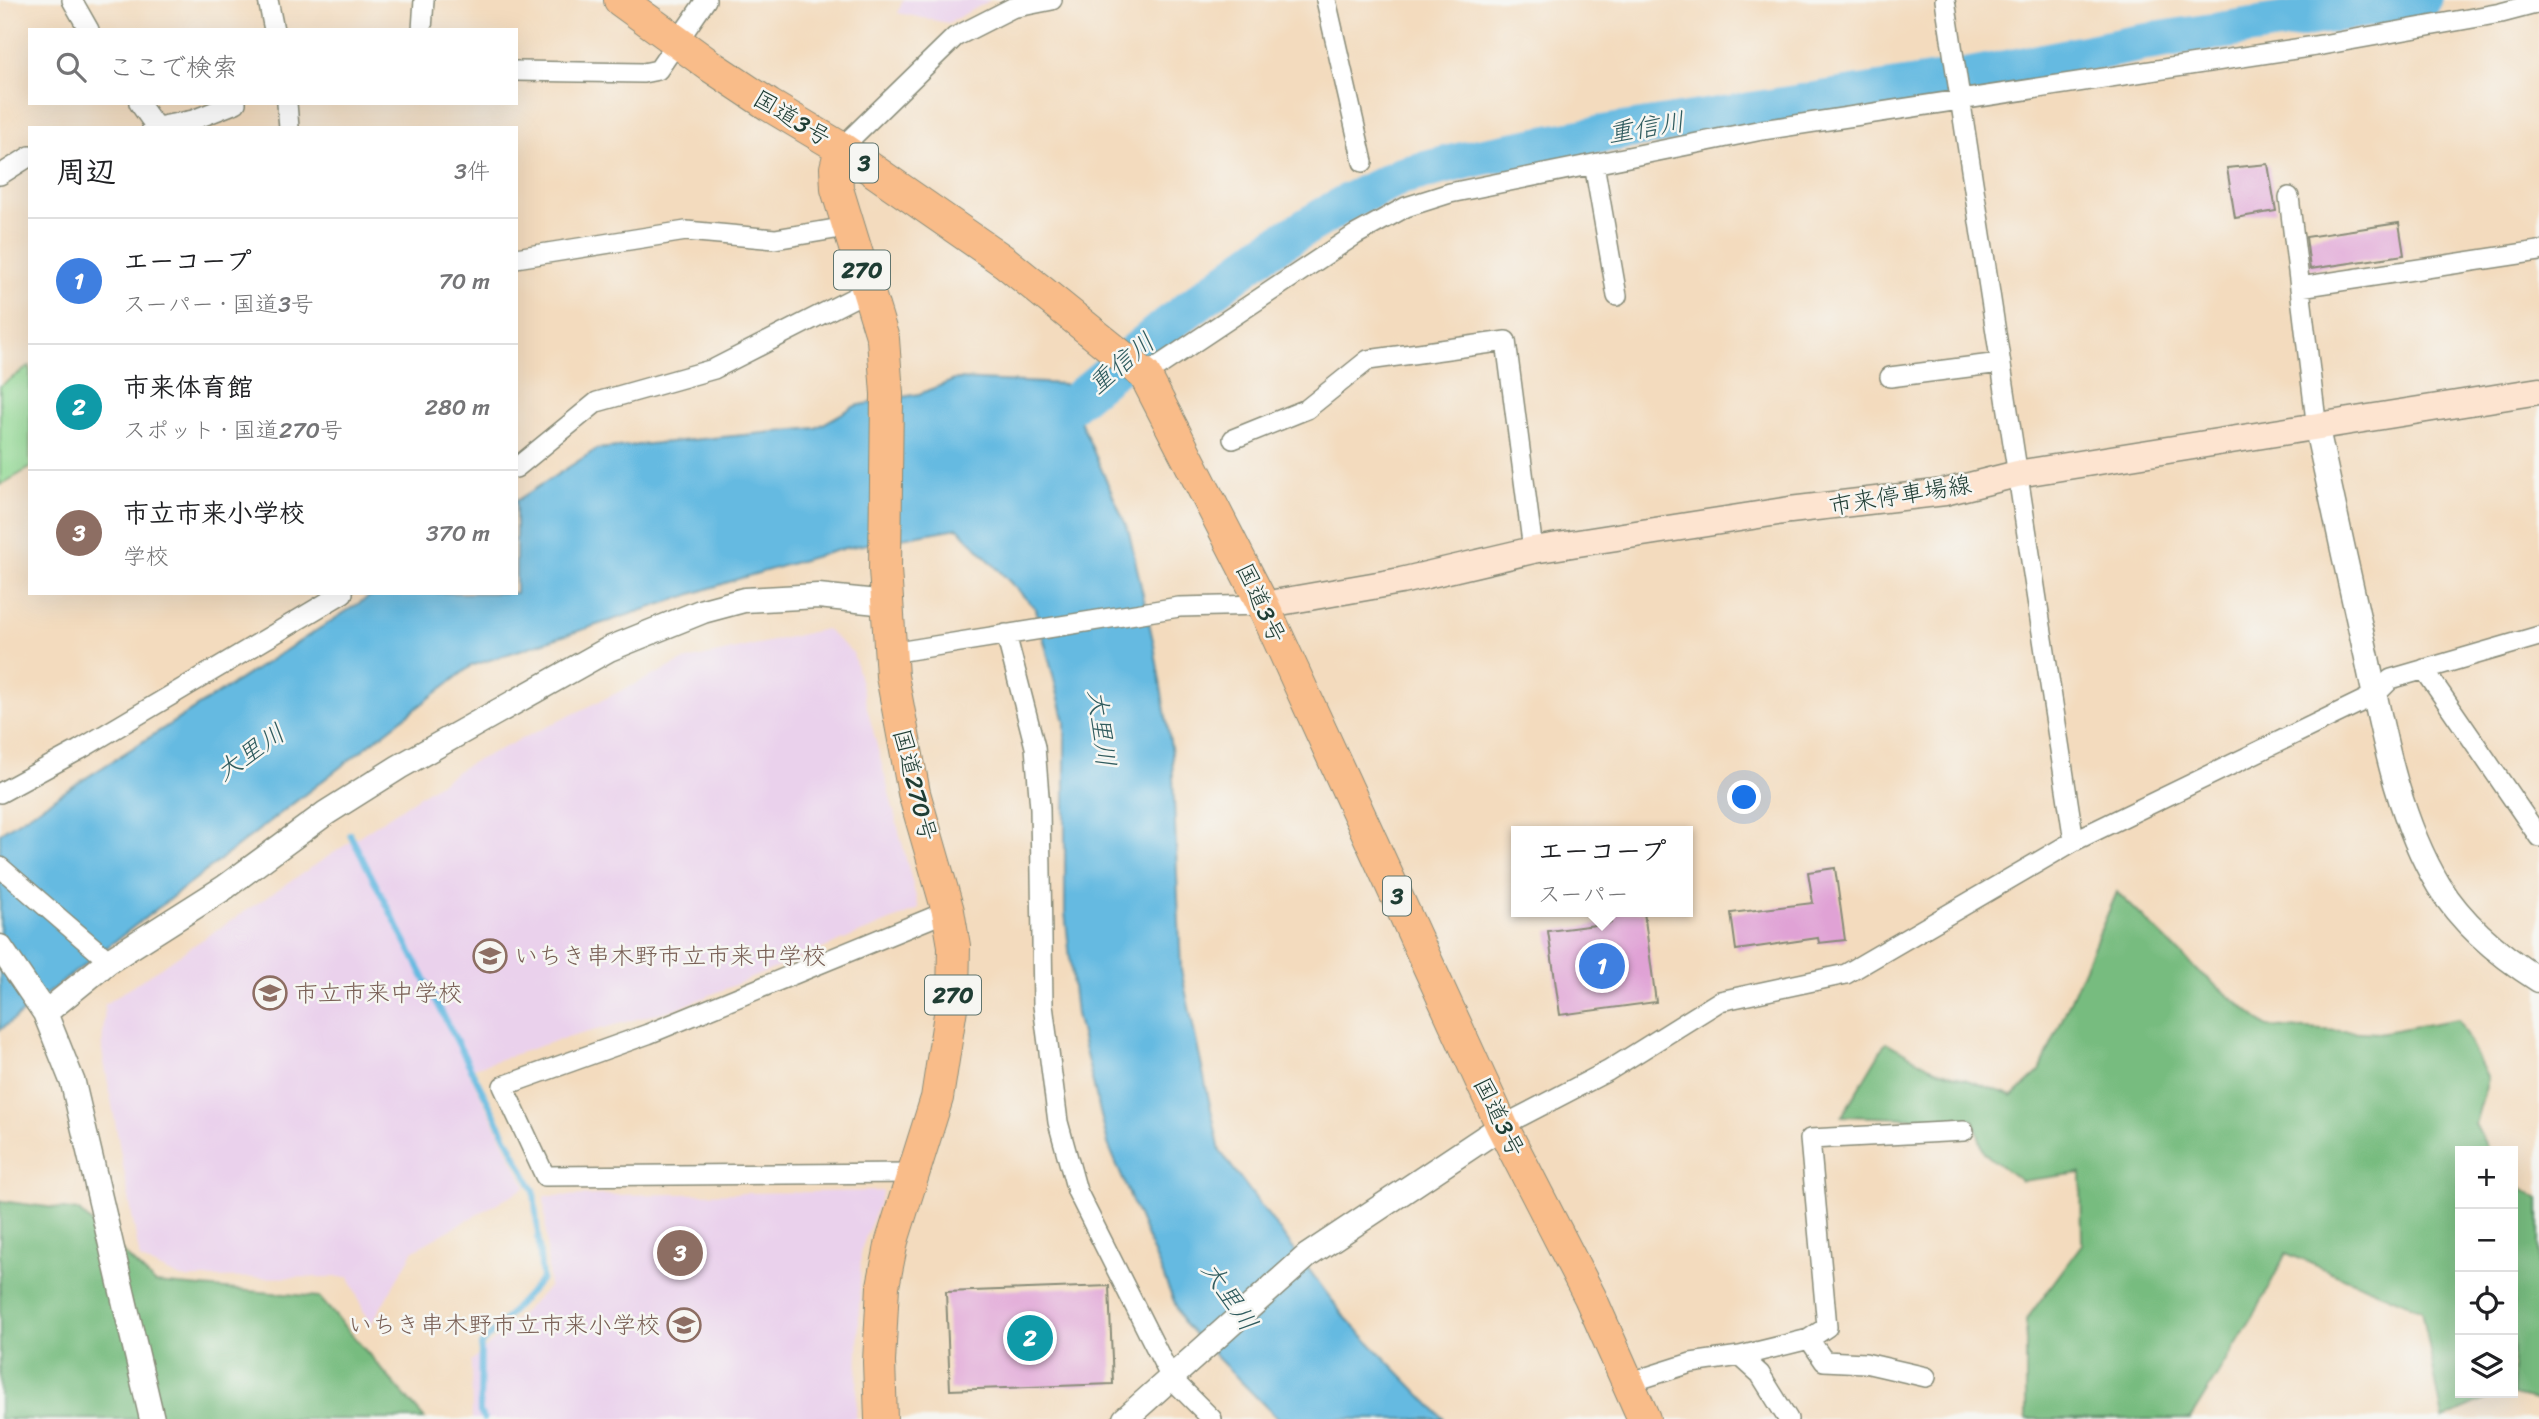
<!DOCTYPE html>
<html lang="ja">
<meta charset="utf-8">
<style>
body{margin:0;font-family:Sriracha,"Klee One",sans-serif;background:#f6f6f6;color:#202124}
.controls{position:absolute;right:21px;bottom:21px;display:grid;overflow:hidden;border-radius:0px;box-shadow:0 7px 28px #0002}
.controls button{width:63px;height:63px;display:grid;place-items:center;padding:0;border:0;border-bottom:2px solid #e0e0e0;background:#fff;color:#202124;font:35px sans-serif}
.you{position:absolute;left:1745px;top:798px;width:24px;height:24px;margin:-18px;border:5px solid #fff;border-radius:50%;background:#1a73e8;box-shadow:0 0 0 10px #1a73e833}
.badge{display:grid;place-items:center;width:46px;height:46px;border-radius:50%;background:#111827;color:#fff;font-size:23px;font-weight:700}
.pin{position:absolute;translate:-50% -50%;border:4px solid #fff;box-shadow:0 2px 7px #0006}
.popup{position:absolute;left:1511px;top:826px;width:182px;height:91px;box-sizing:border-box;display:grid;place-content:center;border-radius:0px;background:#fff;filter:drop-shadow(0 2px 5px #0005);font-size:23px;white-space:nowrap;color:#757577}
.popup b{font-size:26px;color:#202124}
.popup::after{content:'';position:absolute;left:50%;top:100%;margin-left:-14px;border:14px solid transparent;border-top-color:#fff}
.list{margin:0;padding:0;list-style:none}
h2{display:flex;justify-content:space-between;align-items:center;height:91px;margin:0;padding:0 28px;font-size:30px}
h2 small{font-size:23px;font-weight:400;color:#757577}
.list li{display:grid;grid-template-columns:46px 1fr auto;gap:21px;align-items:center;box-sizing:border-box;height:126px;padding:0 28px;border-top:2px solid #e0e0e0}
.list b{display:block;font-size:26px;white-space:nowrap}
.list p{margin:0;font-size:23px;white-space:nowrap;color:#757577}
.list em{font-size:23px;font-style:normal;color:#757577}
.icon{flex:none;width:38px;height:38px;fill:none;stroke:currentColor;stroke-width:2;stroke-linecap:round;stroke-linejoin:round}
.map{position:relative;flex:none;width:2539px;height:1419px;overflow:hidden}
.search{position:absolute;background:#fff;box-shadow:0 7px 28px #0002;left:28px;top:28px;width:490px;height:77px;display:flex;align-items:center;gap:18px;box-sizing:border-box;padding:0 24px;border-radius:0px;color:#757577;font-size:26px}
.panel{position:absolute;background:#fff;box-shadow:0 7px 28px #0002;left:28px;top:126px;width:490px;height:469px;border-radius:0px}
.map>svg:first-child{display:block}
.built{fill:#ead1ec}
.green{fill:#94dc96;stroke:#5a8c65;stroke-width:2}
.forest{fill:#77bc7f;stroke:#4b7c5a;stroke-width:2}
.water{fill:#65bae1;stroke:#427c8a;stroke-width:2}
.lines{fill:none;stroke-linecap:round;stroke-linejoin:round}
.stream{stroke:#65bae1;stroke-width:6}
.river{stroke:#65bae1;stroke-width:38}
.building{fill:#e0a2d5}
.minor-casing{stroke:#898c79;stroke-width:22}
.tertiary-casing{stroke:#898c79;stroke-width:27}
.secondary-casing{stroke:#898c79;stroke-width:29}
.trunk-casing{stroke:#898c79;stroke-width:34}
.minor{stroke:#fff;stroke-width:19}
.tertiary{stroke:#fff;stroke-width:24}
.secondary{stroke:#fde4d0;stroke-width:26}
.trunk{stroke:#f9bc89;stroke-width:32}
.labels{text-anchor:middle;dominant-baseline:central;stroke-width:5;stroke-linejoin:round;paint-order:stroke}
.shield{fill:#f6f6f2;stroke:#60746d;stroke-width:2}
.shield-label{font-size:23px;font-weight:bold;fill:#1f3d34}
.street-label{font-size:24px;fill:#1f3d34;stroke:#f6f6f2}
.education-label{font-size:24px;fill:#785e54;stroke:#f6f6f2;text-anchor:start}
.water-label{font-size:26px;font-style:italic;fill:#305c5f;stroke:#f6f6f2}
</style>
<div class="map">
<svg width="2539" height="1419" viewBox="0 0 2539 1419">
<rect width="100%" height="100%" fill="#f6f6f2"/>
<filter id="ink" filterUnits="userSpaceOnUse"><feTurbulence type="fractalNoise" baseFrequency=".0143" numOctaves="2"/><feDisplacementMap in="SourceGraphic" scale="14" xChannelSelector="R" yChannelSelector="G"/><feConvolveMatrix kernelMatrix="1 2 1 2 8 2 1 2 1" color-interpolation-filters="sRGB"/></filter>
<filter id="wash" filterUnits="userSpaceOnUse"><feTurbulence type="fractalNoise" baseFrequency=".00686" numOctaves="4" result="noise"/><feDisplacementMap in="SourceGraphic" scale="28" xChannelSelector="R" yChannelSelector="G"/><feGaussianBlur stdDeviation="1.57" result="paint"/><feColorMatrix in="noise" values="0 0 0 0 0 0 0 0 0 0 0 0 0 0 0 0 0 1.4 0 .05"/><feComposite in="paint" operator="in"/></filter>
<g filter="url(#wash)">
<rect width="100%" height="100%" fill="#f3dbbe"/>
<path class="built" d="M903 0H991L948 23 898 13Z
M826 629 853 653 919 909 681 1007 555 1041 468 1070 526 1187 414 1250 370 1326 349 1277 181 1278 140 1259 102 1050 105 1004 465 766 683 661Z
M883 1191 861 1250 856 1419H472L471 1362 549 1287 544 1196Z"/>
<path class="green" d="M30 366V468L0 485V386Z"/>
<path class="forest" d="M2117 892 2199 972 2268 1027 2378 1033 2458 1019 2488 1079 2475 1124 2489 1151H2460V1393H2501L2443 1419 2422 1310 2286 1253 2255 1314 2190 1419H2026V1320L2082 1244 2081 1173 2021 1181 1984 1153 1974 1120 1842 1116 1886 1042 1930 1067 2013 1096 2040 1071Z
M2513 1182 2539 1199V1401L2504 1393H2513Z
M0 1201 79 1211 155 1283 319 1297 425 1419H0Z"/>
<path class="water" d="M957 379 1064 384 1129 532 1154 645 1172 753 1181 970 1220 1151 1343 1315 1444 1419H1278L1183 1323 1108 1144 1076 1014 1065 912V722L1036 609 958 528 845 548 738 579 471 666 0 1030V833L375 593H516V501L597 449 816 428 855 406 919 394Z"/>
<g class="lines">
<path class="stream" d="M2315 0 2317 16
M350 834 534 1191 542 1279 481 1345 480 1412 484 1419"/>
<path class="river" d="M1032 437 1161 330 1263 253 1344 204 1401 176 1479 157 1603 134 1956 79 2141 43 2423 0"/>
</g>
<g id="blocks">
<path class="building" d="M2268 164 2276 211 2235 218 2227 168Z
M2399 223 2404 255 2310 269 2306 237Z
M1835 868 1845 940 1819 943 1818 938 1736 950 1731 913 1813 903 1808 872Z
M1644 912 1656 1002 1560 1015 1548 931 1611 923 1613 913Z
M1109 1286 1113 1384 950 1390 946 1292Z"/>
</g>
</g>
<g filter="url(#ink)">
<use href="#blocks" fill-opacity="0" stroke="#898c79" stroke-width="2"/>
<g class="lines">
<defs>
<path id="minor" d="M72 0 89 30
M268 0 274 30
M1326 0 1363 162
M1945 0 2074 841
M422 30 424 0
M516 71 643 73 658 70 706 0
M139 103 156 127
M287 103 289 128
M152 128 193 120 236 103
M841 148 955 37 1012 8 1052 0
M1594 164 1617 296
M0 175 30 156
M2289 197 2317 429
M516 258 686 231 775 239 847 227
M2300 287 2539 251
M1145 375 1355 235 1406 207 1450 193 1762 130 2322 45 2501 13 2539 3
M1890 377 2000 363
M1233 439 1307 409 1368 360 1506 341 1533 550
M516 468 597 402 714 369 869 290
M1006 634 1035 747 1040 808 1043 1005 1058 1122 1077 1191 1171 1378 1212 1419
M891 653 1179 607 1263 605
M2424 669 2539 837
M0 793 79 750 343 593
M0 867 109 961
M1502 1126 1608 1071 1720 1001 1846 974 2074 841 2375 695 2391 679 2539 636
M915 1173 545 1176 503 1086 648 1034 948 911
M1809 1339 1824 1361 1865 1363 1926 1377
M1740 1356 1809 1339 1827 1327 1810 1139 1964 1131
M1628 1383 1691 1363 1740 1356 1760 1374 1788 1419"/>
<path id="tertiary" d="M2317 429C2333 505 2350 582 2367 658 2383 734 2398 818 2439 886 2463 925 2501 956 2539 980
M0 947 45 1013 73 1083 152 1419
M45 1013 109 961 224 888 326 813 399 767 609 649 703 611 744 600 818 596 887 603
M1125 1419 1307 1256 1502 1126"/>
<path id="secondary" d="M1263 605 1401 581 1533 550 1790 510 1945 492 2017 474 2539 391"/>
<path id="trunk" d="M620 0 712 67 769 105 841 148 1005 262 1145 375 1263 605 1502 1126 1590 1297 1644 1419
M841 148 836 168 837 189 883 339 887 394 885 569 892 676 914 793 948 911 954 946 953 995 937 1098 892 1241 883 1286 879 1362 881 1419"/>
</defs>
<use href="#minor" class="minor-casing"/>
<use href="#tertiary" class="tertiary-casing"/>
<use href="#secondary" class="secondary-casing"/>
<use href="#trunk" class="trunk-casing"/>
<use href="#minor" class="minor"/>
<use href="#tertiary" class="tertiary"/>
<use href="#secondary" class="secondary"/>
<use href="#trunk" class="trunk"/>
</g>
</g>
<defs>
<symbol id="school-ring" viewBox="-11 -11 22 22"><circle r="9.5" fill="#f6f6f2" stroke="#8d6e63" stroke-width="1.5"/><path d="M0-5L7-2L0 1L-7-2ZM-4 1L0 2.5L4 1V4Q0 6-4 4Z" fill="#8d6e63"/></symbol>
</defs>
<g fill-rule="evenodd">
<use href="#school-ring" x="471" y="937" width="38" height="38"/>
<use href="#school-ring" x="251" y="974" width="38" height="38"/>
<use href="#school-ring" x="665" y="1306" width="38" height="38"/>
</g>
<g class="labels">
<g class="shield">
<rect x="850" y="143.5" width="28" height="39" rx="5"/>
<rect x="834" y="250.5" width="56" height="39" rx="5"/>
<rect x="1383" y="876.5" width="28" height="39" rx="5"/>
<rect x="925" y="975.5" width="56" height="39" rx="5"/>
</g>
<g class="shield-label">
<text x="864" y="163">3</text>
<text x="862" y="270">270</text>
<text x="1397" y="896">3</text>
<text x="953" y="995">270</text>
</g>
<g class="street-label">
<text transform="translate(792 118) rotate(31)">国道3号</text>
<text transform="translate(1900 495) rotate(-9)">市来停車場線</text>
<text transform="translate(1261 603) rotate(65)">国道3号</text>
<text transform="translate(915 785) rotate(76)">国道270号</text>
<text transform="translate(1499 1117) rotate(64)">国道3号</text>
</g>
<g class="education-label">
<text x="514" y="956">いちき串木野市立市来中学校</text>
<text x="294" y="993">市立市来中学校</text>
<text x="660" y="1325" text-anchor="end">いちき串木野市立市来小学校</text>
</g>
<g class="water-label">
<text transform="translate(1646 127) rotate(-9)">重信川</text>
<text transform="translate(1121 363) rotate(-40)">重信川</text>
<text transform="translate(1102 728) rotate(83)">大里川</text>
<text transform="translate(250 752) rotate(-35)">大里川</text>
<text transform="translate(1230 1296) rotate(56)">大里川</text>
</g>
</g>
</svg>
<div class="controls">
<button>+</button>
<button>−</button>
<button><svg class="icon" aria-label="locate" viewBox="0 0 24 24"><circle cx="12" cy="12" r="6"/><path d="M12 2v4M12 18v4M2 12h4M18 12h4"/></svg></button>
<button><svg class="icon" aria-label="layers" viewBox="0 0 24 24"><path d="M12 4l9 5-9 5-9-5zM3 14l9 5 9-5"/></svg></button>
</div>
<div class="you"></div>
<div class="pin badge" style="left:1602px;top:966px;background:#3f7fe0">1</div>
<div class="popup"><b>エーコープ</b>スーパー</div>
<div class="pin badge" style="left:1030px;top:1338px;background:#0f9aa8">2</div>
<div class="pin badge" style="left:680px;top:1253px;background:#8d6e63">3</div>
<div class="search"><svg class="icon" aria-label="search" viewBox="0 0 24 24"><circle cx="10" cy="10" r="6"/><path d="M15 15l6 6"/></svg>ここで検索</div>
<section class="panel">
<h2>周辺<small>3件</small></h2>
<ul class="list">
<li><span class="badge" style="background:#3f7fe0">1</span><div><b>エーコープ</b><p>スーパー · 国道3号</p></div><em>70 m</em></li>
<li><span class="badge" style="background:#0f9aa8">2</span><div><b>市来体育館</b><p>スポット · 国道270号</p></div><em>280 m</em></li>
<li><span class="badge" style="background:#8d6e63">3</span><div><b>市立市来小学校</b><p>学校</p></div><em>370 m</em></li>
</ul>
</section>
</div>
